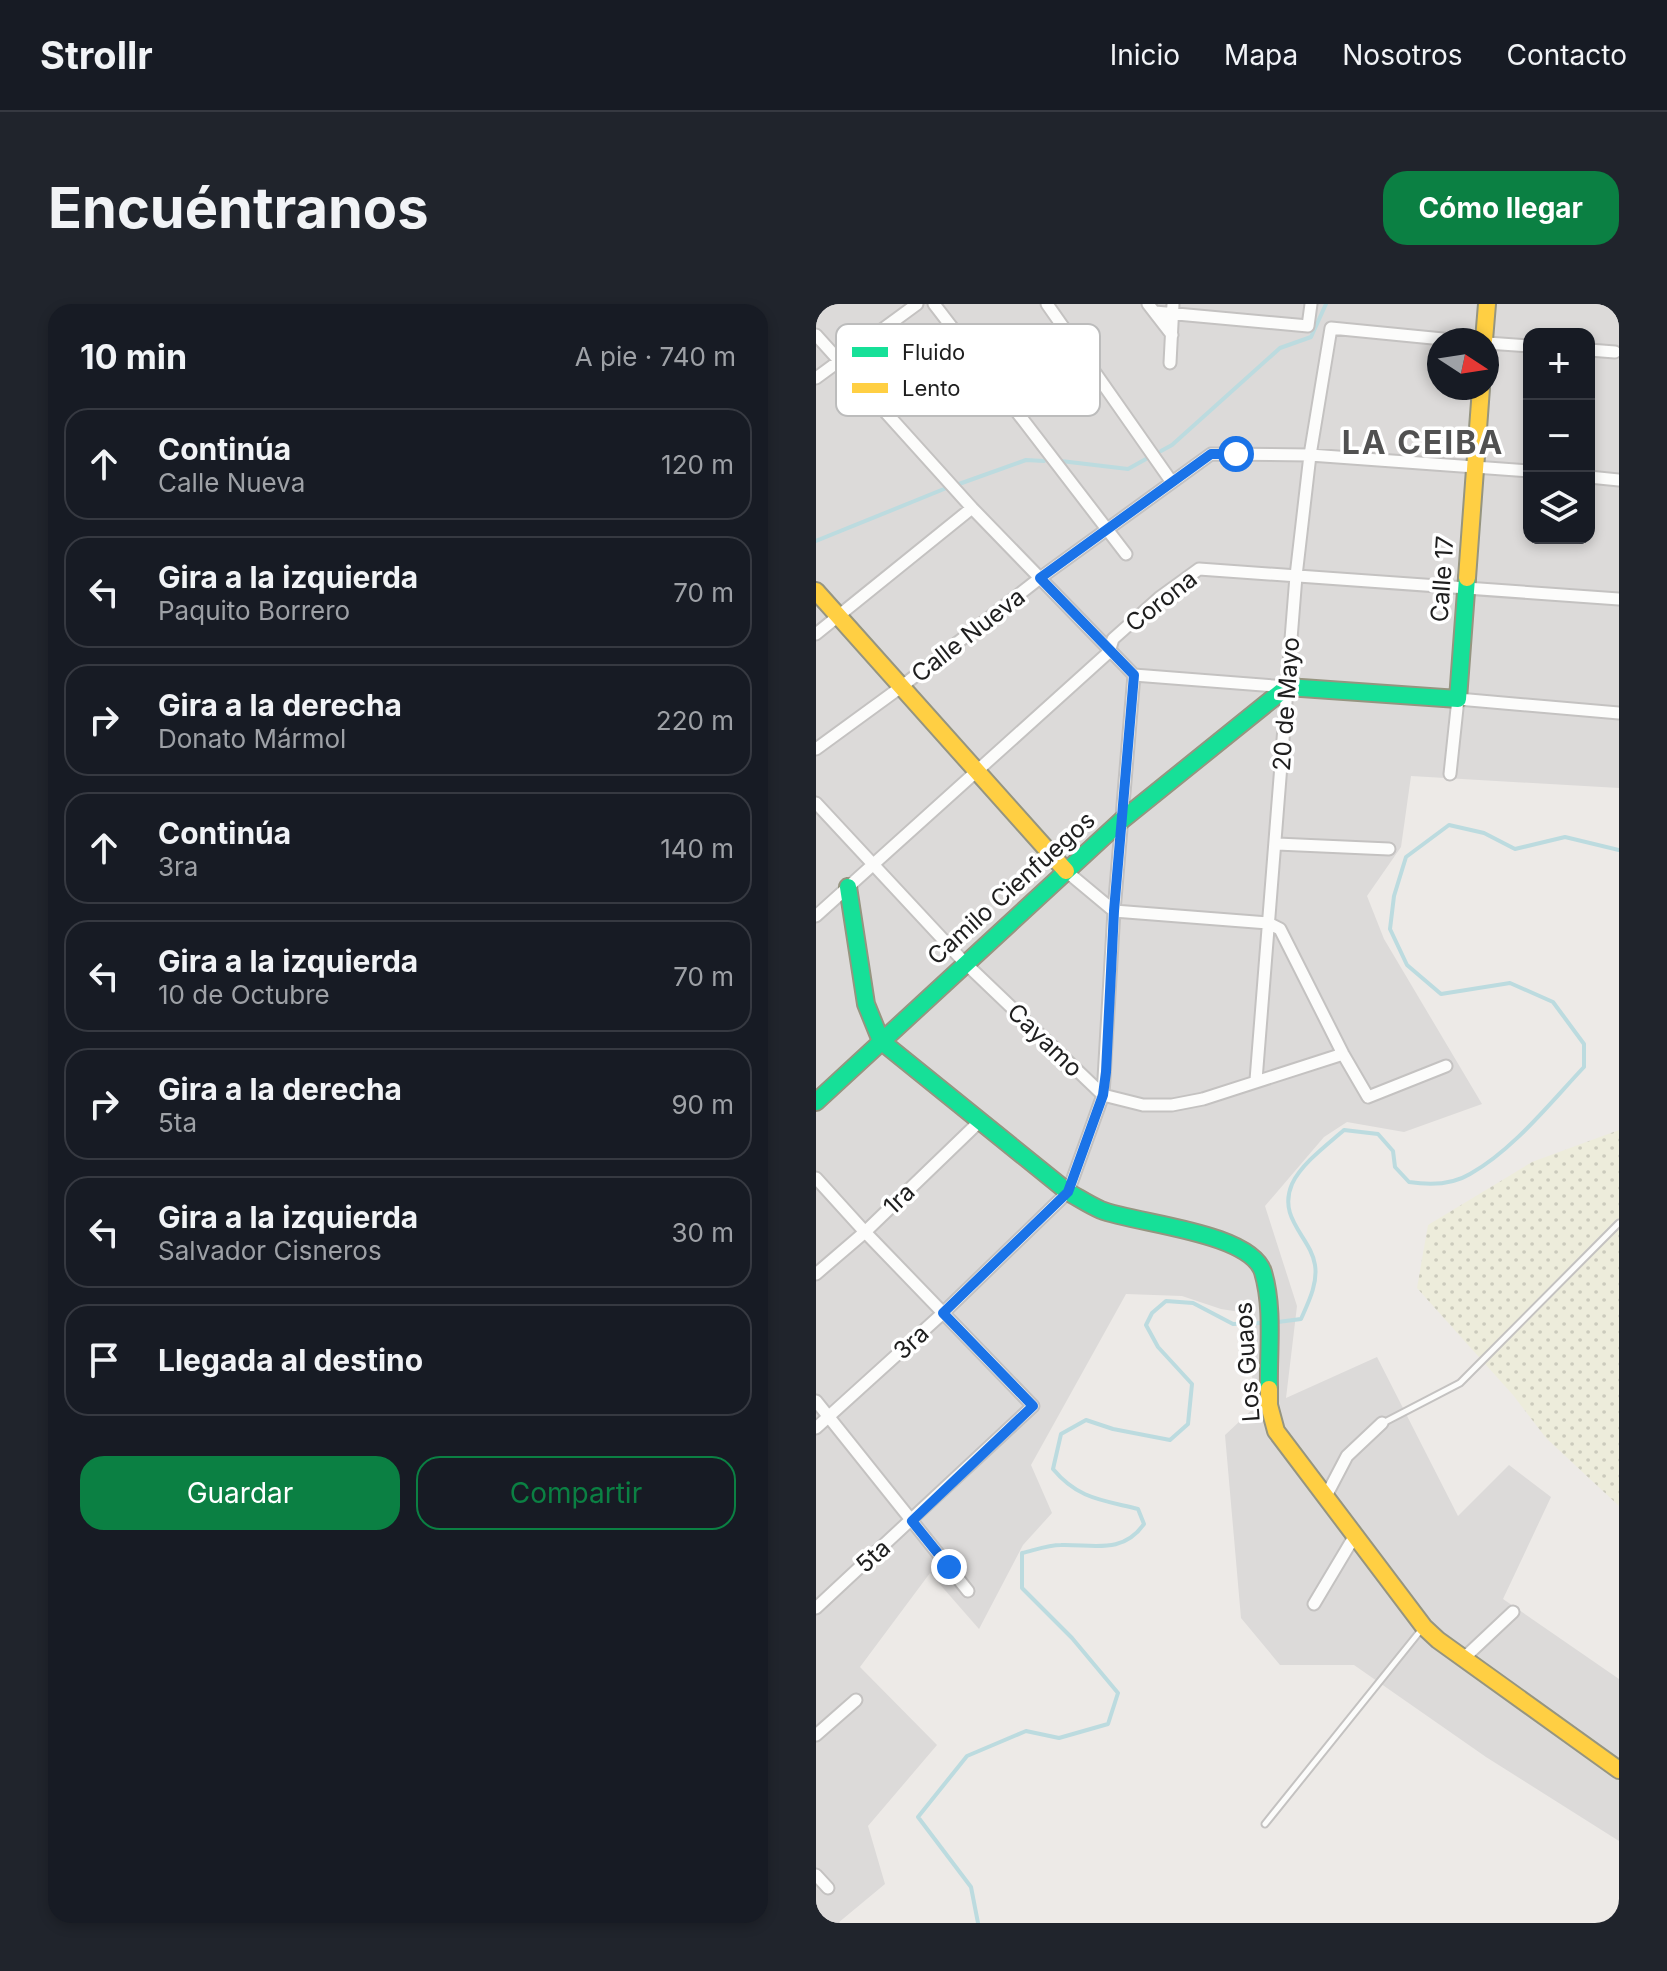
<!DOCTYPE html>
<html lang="es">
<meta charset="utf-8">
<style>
body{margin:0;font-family:Inter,sans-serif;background:#20242c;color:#f1f3f6}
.controls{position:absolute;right:24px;top:24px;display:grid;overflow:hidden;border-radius:16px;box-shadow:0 4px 12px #0003}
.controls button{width:72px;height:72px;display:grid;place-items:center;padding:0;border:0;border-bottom:2px solid #363941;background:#171b24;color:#f1f3f6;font:40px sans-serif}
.compass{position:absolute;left:611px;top:24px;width:72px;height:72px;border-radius:50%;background:#171b24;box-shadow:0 4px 12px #0003;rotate:102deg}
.stop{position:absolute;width:24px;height:24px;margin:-18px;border:6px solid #1a73e8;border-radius:50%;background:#fff}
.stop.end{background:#1a73e8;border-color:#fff;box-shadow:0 2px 8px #0008}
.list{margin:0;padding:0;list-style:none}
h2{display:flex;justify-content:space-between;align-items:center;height:104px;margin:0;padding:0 32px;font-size:34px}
h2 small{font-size:26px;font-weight:400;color:#9ea1a6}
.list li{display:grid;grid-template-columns:52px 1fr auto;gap:24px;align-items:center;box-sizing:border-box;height:112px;margin:0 16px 16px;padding:0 16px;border:2px solid #363941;border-radius:24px}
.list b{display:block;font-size:30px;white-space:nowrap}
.list p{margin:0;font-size:26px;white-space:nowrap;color:#9ea1a6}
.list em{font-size:26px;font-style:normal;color:#9ea1a6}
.actions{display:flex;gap:16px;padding:24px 32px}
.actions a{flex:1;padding:18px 0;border:2px solid #0b8043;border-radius:24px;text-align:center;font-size:28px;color:#0b8043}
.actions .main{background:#0b8043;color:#fff}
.icon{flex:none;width:44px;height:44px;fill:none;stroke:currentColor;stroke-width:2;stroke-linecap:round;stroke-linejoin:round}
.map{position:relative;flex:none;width:803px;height:1619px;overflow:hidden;border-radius:24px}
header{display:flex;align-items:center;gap:48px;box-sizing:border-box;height:112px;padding:0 40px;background:#171b24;border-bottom:2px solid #363941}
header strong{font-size:38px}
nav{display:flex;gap:44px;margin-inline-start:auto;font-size:28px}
.intro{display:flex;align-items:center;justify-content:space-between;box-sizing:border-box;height:192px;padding:0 48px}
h1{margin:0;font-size:56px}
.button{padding:20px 36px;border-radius:24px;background:#0b8043;color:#fff;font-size:28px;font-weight:700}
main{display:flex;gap:48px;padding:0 48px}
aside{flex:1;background:#171b24;border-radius:24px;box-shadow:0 4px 12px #0003}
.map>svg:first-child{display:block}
.residential{fill:#dcdad9;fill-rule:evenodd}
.farmland{fill:url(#farmland-dots)}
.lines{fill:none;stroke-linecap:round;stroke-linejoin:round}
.stream{stroke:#bcdbdf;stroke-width:4}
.lane-casing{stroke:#c4c2c1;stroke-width:9}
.street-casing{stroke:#c4c2c1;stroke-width:15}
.fast-casing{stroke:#969580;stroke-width:20}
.slow-casing{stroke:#969580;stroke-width:20}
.lane{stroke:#fcfcfb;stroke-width:5}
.street{stroke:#fcfcfb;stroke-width:11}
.fast{stroke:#16e098;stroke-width:16}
.slow{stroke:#ffcf43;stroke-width:16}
.route{stroke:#1a73e8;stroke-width:10}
.labels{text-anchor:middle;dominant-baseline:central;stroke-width:7;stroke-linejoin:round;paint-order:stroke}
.street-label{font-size:24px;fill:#1e1e1e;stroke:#fff}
.district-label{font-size:32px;font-weight:bold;letter-spacing:2px;fill:#515151;stroke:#fff}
.key{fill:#fff;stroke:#bcbcbc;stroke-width:2}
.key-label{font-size:22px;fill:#1e1e1e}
</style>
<header>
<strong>Strollr</strong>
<nav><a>Inicio</a><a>Mapa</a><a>Nosotros</a><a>Contacto</a></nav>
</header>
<div class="intro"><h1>Encuéntranos</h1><a class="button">Cómo llegar</a></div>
<main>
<aside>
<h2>10 min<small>A pie · 740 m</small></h2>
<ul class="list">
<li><svg class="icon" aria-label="ahead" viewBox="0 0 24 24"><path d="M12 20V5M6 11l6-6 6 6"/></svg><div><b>Continúa</b><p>Calle Nueva</p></div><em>120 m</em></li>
<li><svg class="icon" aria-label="left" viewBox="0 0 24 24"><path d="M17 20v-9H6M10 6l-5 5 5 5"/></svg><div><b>Gira a la izquierda</b><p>Paquito Borrero</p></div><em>70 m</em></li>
<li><svg class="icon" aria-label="right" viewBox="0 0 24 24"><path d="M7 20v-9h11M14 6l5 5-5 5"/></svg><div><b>Gira a la derecha</b><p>Donato Mármol</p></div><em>220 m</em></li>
<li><svg class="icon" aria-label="ahead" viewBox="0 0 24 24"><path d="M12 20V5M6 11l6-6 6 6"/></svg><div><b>Continúa</b><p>3ra</p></div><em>140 m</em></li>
<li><svg class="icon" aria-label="left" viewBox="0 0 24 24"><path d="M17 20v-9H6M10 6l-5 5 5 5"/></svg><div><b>Gira a la izquierda</b><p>10 de Octubre</p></div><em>70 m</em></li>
<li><svg class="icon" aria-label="right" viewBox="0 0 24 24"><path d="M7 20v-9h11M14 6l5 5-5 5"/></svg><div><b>Gira a la derecha</b><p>5ta</p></div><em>90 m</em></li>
<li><svg class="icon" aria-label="left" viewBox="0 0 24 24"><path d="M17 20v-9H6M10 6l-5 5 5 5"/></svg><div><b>Gira a la izquierda</b><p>Salvador Cisneros</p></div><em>30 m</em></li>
<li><svg class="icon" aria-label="arrive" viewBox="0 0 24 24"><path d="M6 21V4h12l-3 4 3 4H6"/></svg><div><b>Llegada al destino</b></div></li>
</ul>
<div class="actions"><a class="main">Guardar</a><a>Compartir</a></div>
</aside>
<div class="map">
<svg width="803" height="1619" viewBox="0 0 803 1619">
<defs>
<pattern id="farmland-dots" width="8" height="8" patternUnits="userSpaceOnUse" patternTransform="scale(2)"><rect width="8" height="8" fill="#edecdb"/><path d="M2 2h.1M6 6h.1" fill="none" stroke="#cbcabc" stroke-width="1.8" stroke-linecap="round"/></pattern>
</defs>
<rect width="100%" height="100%" fill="#edeae7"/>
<path class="residential" d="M0 0H803V484L595 472 585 543 551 592 568 635 666 800 588 828 531 818 508 833 449 902 481 1002 470 1094 561 1053 642 1212 693 1161 735 1193 687 1295 803 1375V1537L670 1453 538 1361H464L425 1314 409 1131 439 1103 430 1009 405 1005 366 992 310 990 215 1161 236 1209 207 1241 163 1325 114 1269 44 1363 121 1441 52 1522 69 1580 22 1619H0ZM713 30H773V234H713ZM623 36H671V84H623Z"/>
<path class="farmland" d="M803 826V1202L730 1134 697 1091 601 984 612 921 716 858Z"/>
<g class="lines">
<path class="stream" d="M345 147 356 141 464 44 495 33 510 0
M245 157 312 165 330 155
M143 180 210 156 228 157
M0 237 128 185
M462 1018 485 1015C492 999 502 980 499 961 495 933 461 915 476 880 485 860 512 840 528 826L562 830 577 847 579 863 593 878C612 881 636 881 654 870 697 846 734 799 768 763V740L737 698 694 679 625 690 591 661 574 625 578 592 590 553 633 521 668 529 699 545 749 533 803 546
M162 1619 155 1583 102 1513 151 1452 210 1427 243 1434 292 1420 302 1389 256 1334 206 1284V1249C219 1246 232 1241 245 1241 277 1240 306 1251 328 1220L322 1205C286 1196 262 1195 237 1165L245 1130 270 1116 297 1125 354 1136 372 1120 376 1080 342 1043 330 1021 336 1009 350 997 377 999 417 1020 444 1019"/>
<defs>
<path id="lane" d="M567 1119 644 1079 803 919
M449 1520 605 1326"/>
<path id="street" d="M118 0 310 250
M231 0 355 177
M332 0 356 31
M339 8 492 22 495 0
M0 31 156 204 318 371 471 383
M671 39 713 42
M773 46 799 48
M354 59 357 0
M0 74 101 0
M773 173 803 176
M0 330 156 204
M0 445 85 383 224 274 395 150 494 151 713 167
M634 470 642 395 803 409
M0 499 148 658 287 791 327 801H356L387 795 527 750
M461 540 573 545
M250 567 298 607 452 619 464 625 527 750 552 793 630 762
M0 612 293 348 297 335 343 294 383 265 803 295
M440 776 480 272 494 151 515 24 637 36
M0 874 49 928 217 1102 0 1304
M0 970 49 928 163 818
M0 1097 152 1287
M0 1124 127 1009 252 888 287 791 298 607 318 371
M509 1194 531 1152 566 1119
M498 1300 538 1233
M648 1354 697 1308
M0 1431 40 1396
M0 1571 12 1584"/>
<path id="fast" d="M32 583 50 700 65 737 252 888C263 894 273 901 285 906 321 920 434 928 447 968 458 1005 452 1048 453 1085
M0 798 306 516 471 383 642 395 651 274"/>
<path id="slow" d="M668 36 671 0
M651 274 665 84
M0 287 250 567
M453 1085V1101L460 1127 608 1323 622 1336 803 1466"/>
</defs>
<use href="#lane" class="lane-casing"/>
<use href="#street" class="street-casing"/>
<use href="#fast" class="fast-casing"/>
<use href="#slow" class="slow-casing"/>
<use href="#lane" class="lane"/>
<use href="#street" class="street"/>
<use href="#fast" class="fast"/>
<use href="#slow" class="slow"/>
</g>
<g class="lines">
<path class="route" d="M133 1263 96 1217 217 1102 127 1009 252 888 287 791 290 768 298 607 318 371 224 274 395 150H420"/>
</g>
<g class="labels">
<g class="street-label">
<text transform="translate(626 275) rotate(-86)">Calle 17</text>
<text transform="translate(345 297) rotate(-38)">Corona</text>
<text transform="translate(152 331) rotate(-38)">Calle Nueva</text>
<text transform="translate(470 400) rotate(-86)">20 de Mayo</text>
<text transform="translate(195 584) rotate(-42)">Camilo Cienfuegos</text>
<text transform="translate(229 736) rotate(44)">Cayamo</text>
<text transform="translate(83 895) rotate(-44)">1ra</text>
<text transform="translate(95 1038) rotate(-42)">3ra</text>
<text transform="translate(431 1058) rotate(-94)">Los Guaos</text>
<text transform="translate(57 1252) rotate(-42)">5ta</text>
</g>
<g class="district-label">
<text x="607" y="138">LA CEIBA</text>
</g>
</g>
<rect x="20" y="20" width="264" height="92" rx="12" class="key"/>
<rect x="36" y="43" width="36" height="10" fill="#16e098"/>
<rect x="36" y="79" width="36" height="10" fill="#ffcf43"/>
<g class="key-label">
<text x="86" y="56">Fluido</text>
<text x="86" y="92">Lento</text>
</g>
</svg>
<div class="controls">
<button>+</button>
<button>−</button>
<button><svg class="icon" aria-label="layers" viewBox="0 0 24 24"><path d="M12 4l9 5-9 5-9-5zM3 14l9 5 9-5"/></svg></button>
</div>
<svg class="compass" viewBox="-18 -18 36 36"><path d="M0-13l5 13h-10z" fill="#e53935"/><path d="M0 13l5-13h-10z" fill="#9ea1a6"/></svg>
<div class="stop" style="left:420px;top:150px"></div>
<div class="stop end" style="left:133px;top:1263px"></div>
</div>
</main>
